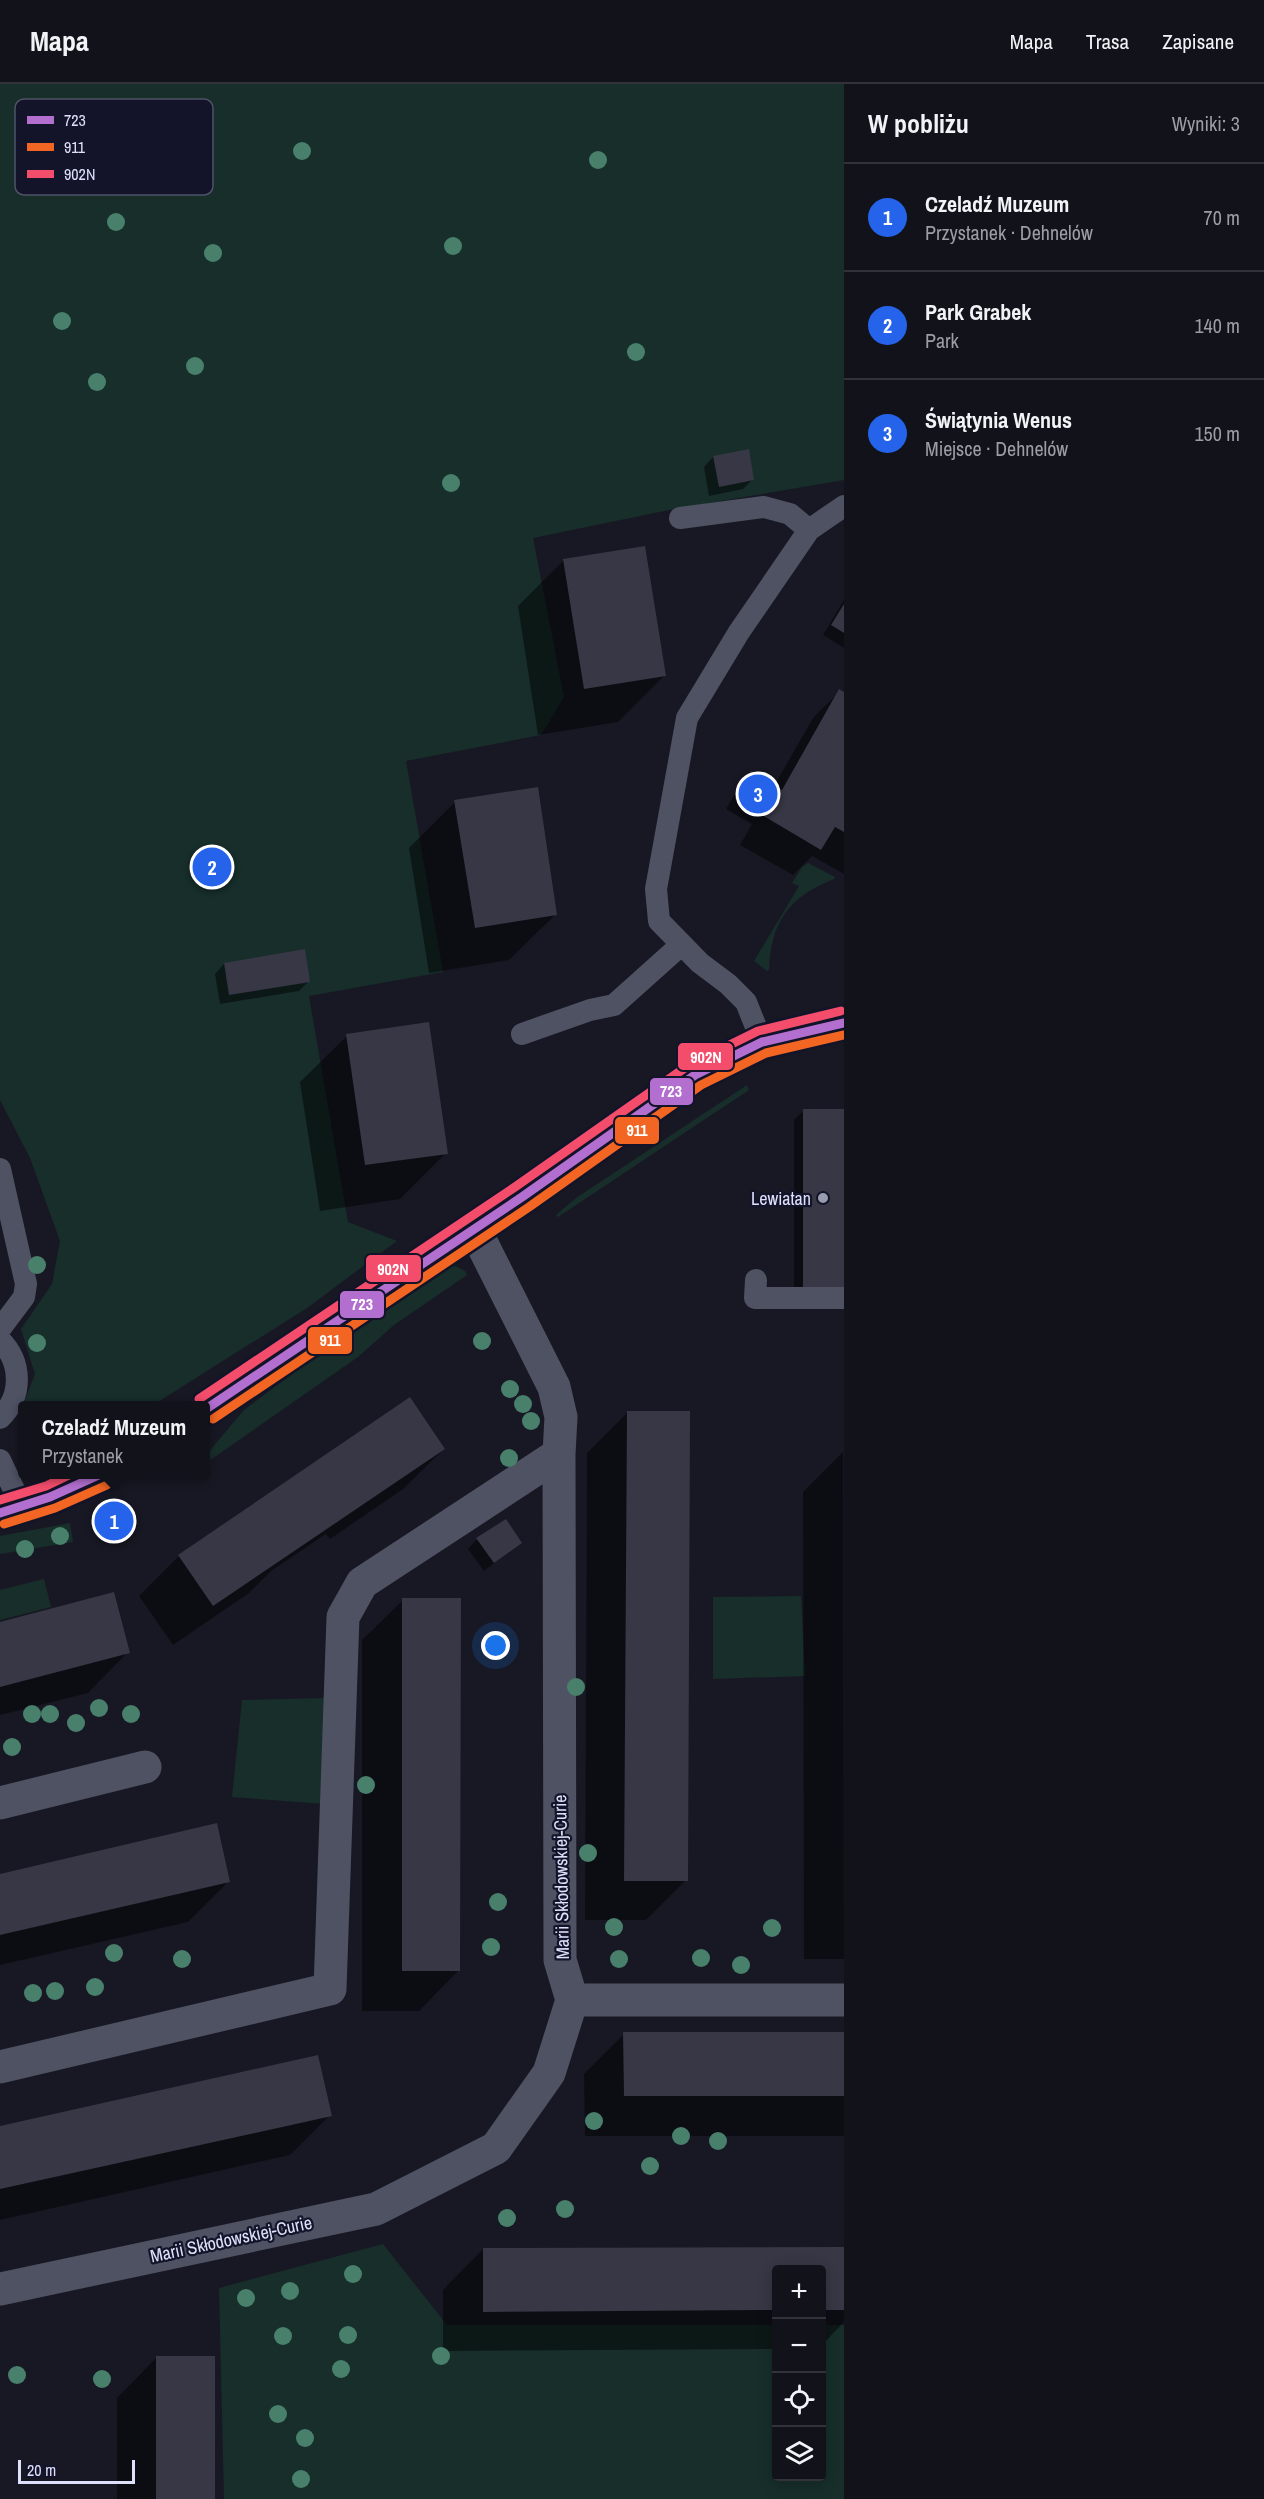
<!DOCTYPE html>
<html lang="pl">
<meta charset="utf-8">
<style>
body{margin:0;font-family:"Archivo Narrow",sans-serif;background:#1f2028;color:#f1f3f6}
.controls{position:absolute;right:18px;bottom:18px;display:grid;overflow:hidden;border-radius:6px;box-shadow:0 3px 15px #0003}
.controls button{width:54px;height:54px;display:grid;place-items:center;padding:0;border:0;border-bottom:2px solid #31323a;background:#12121b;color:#f1f3f6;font:30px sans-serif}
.scale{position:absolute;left:18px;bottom:15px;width:117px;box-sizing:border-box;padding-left:6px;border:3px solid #dee1fc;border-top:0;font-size:16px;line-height:21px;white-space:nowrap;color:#dee1fc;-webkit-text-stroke:4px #131429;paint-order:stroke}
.you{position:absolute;left:496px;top:1562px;width:21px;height:21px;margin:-15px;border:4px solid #fff;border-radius:50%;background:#1a73e8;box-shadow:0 0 0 9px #1a73e833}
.badge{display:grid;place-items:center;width:39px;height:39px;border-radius:50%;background:#2563eb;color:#fff;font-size:20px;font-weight:700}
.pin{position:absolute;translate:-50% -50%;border:3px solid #fff;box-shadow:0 2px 6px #0006}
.popup{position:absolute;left:18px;top:1317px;width:192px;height:78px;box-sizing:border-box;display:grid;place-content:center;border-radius:6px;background:#12121b;filter:drop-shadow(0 2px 4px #0005);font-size:20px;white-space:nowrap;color:#9c9ea3}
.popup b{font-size:22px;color:#f1f3f6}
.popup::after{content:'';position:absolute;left:50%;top:100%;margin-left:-12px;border:12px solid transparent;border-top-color:#12121b}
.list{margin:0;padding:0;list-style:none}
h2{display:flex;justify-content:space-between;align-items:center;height:78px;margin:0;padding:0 24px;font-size:26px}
h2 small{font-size:20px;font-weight:400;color:#9c9ea3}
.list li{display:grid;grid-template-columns:39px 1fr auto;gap:18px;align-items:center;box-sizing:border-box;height:108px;padding:0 24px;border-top:2px solid #31323a}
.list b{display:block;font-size:22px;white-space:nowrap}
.list p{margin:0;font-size:20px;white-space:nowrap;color:#9c9ea3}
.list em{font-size:20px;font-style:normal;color:#9c9ea3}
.icon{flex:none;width:33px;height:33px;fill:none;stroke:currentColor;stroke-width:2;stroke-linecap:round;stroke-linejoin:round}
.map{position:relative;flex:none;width:844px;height:2415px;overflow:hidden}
header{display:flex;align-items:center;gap:36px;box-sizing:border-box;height:84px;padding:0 30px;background:#12121b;border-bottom:2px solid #31323a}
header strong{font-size:28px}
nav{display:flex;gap:33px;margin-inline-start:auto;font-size:21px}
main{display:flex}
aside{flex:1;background:#12121b}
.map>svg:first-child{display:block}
.green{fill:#172e2a}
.shadow{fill:#0007}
.building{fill:#373745}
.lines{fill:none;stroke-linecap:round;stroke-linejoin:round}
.service{stroke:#4e5263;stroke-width:22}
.minor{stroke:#4e5263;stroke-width:33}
.tertiary{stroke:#4e5263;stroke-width:33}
.bus-1-casing{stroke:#131429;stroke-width:14}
.bus-2-casing{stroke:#131429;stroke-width:14}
.bus-3-casing{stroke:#131429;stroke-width:14}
.bus-1{stroke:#b36fd0;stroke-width:9}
.bus-2{stroke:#f26522;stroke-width:9}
.bus-3{stroke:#f44d6c;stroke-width:9}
.tree{fill:#48806c}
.poi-dot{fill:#999bb0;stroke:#131429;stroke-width:2}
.labels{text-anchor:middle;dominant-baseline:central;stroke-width:4.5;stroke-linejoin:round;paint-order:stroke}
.poi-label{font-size:18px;fill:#dee1fc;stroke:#131429;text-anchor:end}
.street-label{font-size:18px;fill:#dee1fc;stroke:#131429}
.key{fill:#131429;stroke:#505268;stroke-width:1.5}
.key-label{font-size:16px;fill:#dee1fc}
.line-badge{stroke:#131429;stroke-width:2}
.badge-label{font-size:16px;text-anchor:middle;font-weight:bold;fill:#fff}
</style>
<header>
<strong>Mapa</strong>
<nav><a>Mapa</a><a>Trasa</a><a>Zapisane</a></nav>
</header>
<main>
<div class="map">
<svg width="844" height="2415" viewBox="0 0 844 2415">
<rect width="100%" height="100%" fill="#181824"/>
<path class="green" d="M0 0H844V396L674 425 533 454 564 613 541 651 406 677 443 888 309 912 348 1138 397 1157 307 1224 153 1321H23L35 1290 21 1245 52 1200 60 1157 30 1074 0 1016Z
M808 779 835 793 834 795C789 813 771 837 769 886L767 887 754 877 799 802 792 799 802 783Z
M747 1001 749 1006 558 1133 556 1131 576 1114Z
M455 1182 465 1187 467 1191 394 1241 358 1273 206 1379V1371L244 1326 305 1280 447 1184Z
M70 1439 73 1458 0 1470V1452Z
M44 1495 51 1523 0 1536V1506Z
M801 1512 805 1592 713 1595V1513Z
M326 1614 324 1720 232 1713 242 1616Z
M383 2160 447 2241H776V2392H822V2241H844V2415H224L219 2204Z"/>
<path class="shadow" d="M713 373 753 395 743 405 709 412 704 383Z
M564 476 664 592 618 638 538 651 518 522Z
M844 516V564L823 551Z
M840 607 844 610V790L812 772 793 791 740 761 752 740 726 725 742 698 752 689 774 702 813 634Z
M455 718 556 830 509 876 429 889 409 764Z
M224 880 309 897 299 907 220 920 215 890Z
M347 952 446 1069 400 1115 320 1127 300 998Z
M844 1026V1212H794V1036L803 1027Z
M627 1329 686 1796 646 1836H585L587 1369Z
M444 1365 403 1405 330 1455 326 1450 271 1487 249 1509 173 1561 139 1512 179 1472Z
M843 1368 844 1875H804L803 1408Z
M477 1455 520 1459 484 1487 468 1465Z
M403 1516 459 1886 419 1927H362V1556Z
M0 1539 128 1568 88 1609 0 1631Z
M0 1791 229 1797 188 1838 0 1881Z
M624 1950H844V2052H585L584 1990Z
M330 2031 290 2071 0 2136V2043Z
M844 2164V2238L822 2261V2186H776V2265L443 2267V2206L483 2165Z
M157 2273 214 2415H117V2314Z"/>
<path class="building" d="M749 365 754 396 719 403 713 372Z
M645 462 666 592 584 605 563 475Z
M844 520V549L831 541Z
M839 605 844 608V748L835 743 821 766 735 715 751 687 782 706Z
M538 703 557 831 475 844 454 716Z
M305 865 310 898 229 911 224 879Z
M429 938 448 1070 365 1081 346 950Z
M803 1025H844V1203H803Z
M410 1313 445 1365 213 1522 178 1471Z
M627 1327H690L688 1797H624Z
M506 1435 522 1459 494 1479 476 1454Z
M114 1508 130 1569 0 1603V1538Z
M402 1514H461L460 1887H402Z
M217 1739 230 1798 0 1851V1790Z
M623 1948H844V2012H624Z
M318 1971 332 2032 0 2105V2042Z
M844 2163V2226H822V2186H776V2226L483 2228V2164Z
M156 2272H215V2415H156Z"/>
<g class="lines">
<path class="service" d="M680 434 764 423 790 430 809 446
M522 950 590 926 614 921 681 861
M762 958 746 918 728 900 700 879 659 837 656 805 687 634 739 548 809 446 844 422
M0 1085 26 1200 24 1213 0 1245
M756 1196 755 1214H844
M0 1256C22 1278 23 1312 0 1334
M0 1376 22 1423"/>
<path class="minor" d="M0 1719 145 1683
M572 1916H844
M0 1983 330 1905 343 1533 362 1499 559 1370
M0 2205 376 2125 496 2064 549 1989 572 1916 560 1876 559 1370 561 1333 554 1303 474 1144"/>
<path class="tertiary" d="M206 1325 522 1113 695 991 762 958 844 939
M0 1429 50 1413 102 1390"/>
<defs>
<path id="bus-1" d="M206 1325 522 1113 695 991 762 958 844 939
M0 1429 50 1413 101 1390"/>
<path id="bus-2" d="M213 1335 529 1123 701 1001 766 969 844 951
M4 1440 55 1424 107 1401"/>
<path id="bus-3" d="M199 1315 515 1103 689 981 758 947 841 927
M0 1416 46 1402 71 1390"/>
</defs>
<use href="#bus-1" class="bus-1-casing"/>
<use href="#bus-2" class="bus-2-casing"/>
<use href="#bus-3" class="bus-3-casing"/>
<use href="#bus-1" class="bus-1"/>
<use href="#bus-2" class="bus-2"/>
<use href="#bus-3" class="bus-3"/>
</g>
<g class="tree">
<circle cx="302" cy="67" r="9"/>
<circle cx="598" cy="76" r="9"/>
<circle cx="116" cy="138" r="9"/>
<circle cx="453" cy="162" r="9"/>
<circle cx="213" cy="169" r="9"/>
<circle cx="62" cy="237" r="9"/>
<circle cx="636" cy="268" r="9"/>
<circle cx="195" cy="282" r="9"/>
<circle cx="97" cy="298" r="9"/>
<circle cx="451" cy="399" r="9"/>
<circle cx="37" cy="1181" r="9"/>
<circle cx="482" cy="1257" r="9"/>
<circle cx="37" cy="1259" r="9"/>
<circle cx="510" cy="1305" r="9"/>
<circle cx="523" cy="1320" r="9"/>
<circle cx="531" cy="1337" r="9"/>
<circle cx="509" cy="1374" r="9"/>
<circle cx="60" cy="1452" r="9"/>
<circle cx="25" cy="1465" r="9"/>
<circle cx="576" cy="1603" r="9"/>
<circle cx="99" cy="1624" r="9"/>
<circle cx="32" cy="1630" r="9"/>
<circle cx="50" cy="1630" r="9"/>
<circle cx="131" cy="1630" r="9"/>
<circle cx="76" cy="1639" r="9"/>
<circle cx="12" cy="1663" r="9"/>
<circle cx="366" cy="1701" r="9"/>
<circle cx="588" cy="1769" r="9"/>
<circle cx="498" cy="1818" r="9"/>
<circle cx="614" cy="1843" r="9"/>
<circle cx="772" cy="1844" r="9"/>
<circle cx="491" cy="1863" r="9"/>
<circle cx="114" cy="1869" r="9"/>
<circle cx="701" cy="1874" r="9"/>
<circle cx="182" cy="1875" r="9"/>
<circle cx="619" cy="1875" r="9"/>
<circle cx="741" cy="1881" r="9"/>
<circle cx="95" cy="1903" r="9"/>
<circle cx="55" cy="1907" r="9"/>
<circle cx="33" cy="1909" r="9"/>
<circle cx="594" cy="2037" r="9"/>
<circle cx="681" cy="2052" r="9"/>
<circle cx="718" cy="2057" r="9"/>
<circle cx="650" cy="2082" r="9"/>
<circle cx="565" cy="2125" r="9"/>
<circle cx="507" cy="2134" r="9"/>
<circle cx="353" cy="2190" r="9"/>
<circle cx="290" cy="2207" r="9"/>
<circle cx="246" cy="2214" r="9"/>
<circle cx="348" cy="2251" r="9"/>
<circle cx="283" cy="2252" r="9"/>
<circle cx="441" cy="2272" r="9"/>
<circle cx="341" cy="2285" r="9"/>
<circle cx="17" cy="2291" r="9"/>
<circle cx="102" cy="2295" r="9"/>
<circle cx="278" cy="2330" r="9"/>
<circle cx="305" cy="2354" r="9"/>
<circle cx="301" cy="2395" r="9"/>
</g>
<circle class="poi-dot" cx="823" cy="1114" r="6"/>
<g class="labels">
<g class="poi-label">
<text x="811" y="1114">Lewiatan</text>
</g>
<g class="street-label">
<text transform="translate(561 1793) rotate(-91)">Marii Skłodowskiej-Curie</text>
<text transform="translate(231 2155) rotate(-12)">Marii Skłodowskiej-Curie</text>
</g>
</g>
<rect x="15" y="15" width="198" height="96" rx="9" class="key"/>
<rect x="27" y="32" width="27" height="8" fill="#b36fd0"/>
<rect x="27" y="59" width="27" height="8" fill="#f26522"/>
<rect x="27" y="86" width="27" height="8" fill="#f44d6c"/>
<g class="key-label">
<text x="64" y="42">723</text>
<text x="64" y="69">911</text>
<text x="64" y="96">902N</text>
</g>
<g class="line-badge">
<rect x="677" y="958" width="57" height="29" rx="6" fill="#f44d6c"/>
<rect x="649" y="993" width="45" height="29" rx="6" fill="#b36fd0"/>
<rect x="614" y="1032" width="46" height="29" rx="6" fill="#f26522"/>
<rect x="365" y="1170" width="57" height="29" rx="6" fill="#f44d6c"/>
<rect x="339" y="1206" width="46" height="29" rx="6" fill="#b36fd0"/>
<rect x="307" y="1242" width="46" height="29" rx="6" fill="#f26522"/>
</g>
<g class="badge-label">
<text x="706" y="979">902N</text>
<text x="671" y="1013">723</text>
<text x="637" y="1052">911</text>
<text x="393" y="1191">902N</text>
<text x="362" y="1226">723</text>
<text x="330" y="1262">911</text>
</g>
</svg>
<div class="controls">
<button>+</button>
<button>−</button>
<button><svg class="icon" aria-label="locate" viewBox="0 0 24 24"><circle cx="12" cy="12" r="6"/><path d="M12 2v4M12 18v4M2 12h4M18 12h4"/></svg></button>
<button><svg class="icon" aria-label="layers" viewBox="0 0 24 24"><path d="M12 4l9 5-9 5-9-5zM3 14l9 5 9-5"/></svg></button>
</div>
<div class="scale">20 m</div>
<div class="you"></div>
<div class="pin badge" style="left:114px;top:1437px">1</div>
<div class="popup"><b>Czeladź Muzeum</b>Przystanek</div>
<div class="pin badge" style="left:212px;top:783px">2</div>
<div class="pin badge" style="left:758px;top:710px">3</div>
</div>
<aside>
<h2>W pobliżu<small>Wyniki: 3</small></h2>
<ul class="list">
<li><span class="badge">1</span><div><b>Czeladź Muzeum</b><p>Przystanek · Dehnelów</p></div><em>70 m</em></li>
<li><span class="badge">2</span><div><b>Park Grabek</b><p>Park</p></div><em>140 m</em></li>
<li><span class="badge">3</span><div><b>Świątynia Wenus</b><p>Miejsce · Dehnelów</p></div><em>150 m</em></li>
</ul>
</aside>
</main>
